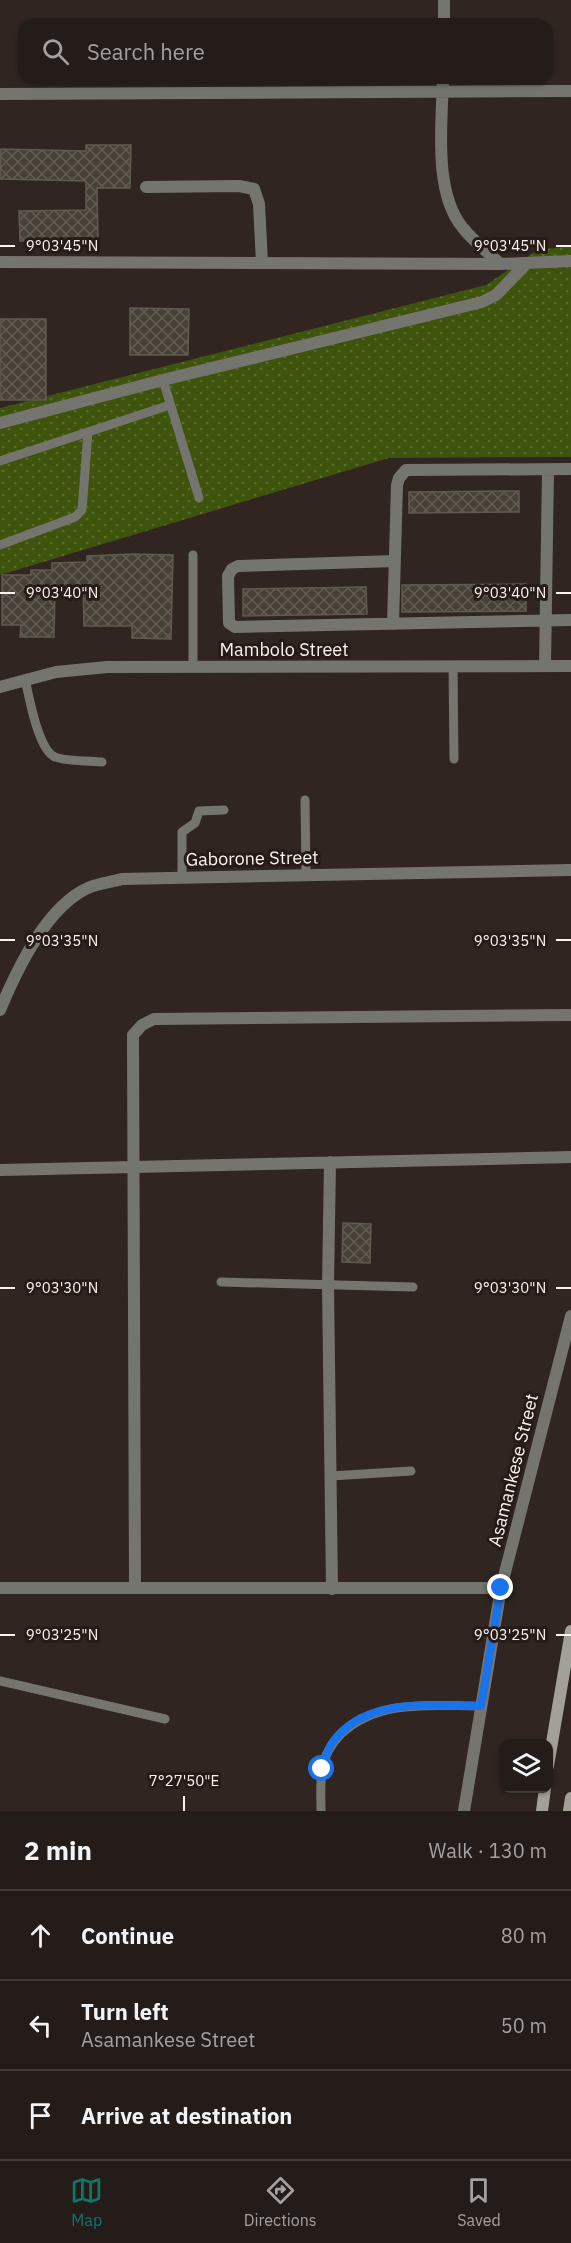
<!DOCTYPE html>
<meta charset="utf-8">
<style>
body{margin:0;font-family:"IBM Plex Sans",sans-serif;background:#2c2522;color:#f1f3f6}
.controls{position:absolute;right:18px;bottom:18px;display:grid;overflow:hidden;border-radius:12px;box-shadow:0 2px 4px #0004}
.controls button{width:54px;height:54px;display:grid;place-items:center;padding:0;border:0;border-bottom:2px solid #413a38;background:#241c19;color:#f1f3f6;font:30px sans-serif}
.stop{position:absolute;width:18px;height:18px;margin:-14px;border:4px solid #1a73e8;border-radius:50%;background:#fff}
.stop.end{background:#1a73e8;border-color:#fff;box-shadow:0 2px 6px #0008}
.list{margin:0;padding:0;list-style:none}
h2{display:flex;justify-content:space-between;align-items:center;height:78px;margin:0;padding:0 24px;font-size:26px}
h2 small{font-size:20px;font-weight:400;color:#a3a1a2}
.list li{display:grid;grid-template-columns:39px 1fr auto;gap:18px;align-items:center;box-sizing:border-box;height:90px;padding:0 24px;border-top:2px solid #413a38}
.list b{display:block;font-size:22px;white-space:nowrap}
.list p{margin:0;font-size:20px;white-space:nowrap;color:#a3a1a2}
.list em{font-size:20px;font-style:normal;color:#a3a1a2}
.icon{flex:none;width:33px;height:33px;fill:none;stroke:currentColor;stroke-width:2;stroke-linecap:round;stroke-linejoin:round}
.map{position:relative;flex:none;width:571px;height:1811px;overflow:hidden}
.search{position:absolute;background:#241c19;box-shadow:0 2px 4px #0004;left:18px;right:18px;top:18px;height:66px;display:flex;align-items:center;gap:15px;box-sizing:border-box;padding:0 21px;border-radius:18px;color:#a3a1a2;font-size:22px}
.sheet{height:348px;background:#241c19}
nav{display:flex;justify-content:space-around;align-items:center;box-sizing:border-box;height:84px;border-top:2px solid #413a38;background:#241c19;font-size:16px;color:#a3a1a2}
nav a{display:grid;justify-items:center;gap:3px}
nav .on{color:#0f766e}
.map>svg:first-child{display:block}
.green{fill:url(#green-dots)}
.building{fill:url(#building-cross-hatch);stroke:#625a50;stroke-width:1.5}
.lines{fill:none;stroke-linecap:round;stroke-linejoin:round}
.lane{stroke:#75756f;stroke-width:9}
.street{stroke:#75756f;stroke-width:12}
.secondary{stroke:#a1a198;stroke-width:12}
.route{stroke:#1a73e8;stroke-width:8}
.ticks{fill:none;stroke:#faf3f0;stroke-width:2}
.labels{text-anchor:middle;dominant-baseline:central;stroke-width:6;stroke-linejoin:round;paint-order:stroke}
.street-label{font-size:18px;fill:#faf3f0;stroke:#261b17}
.ticks-label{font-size:15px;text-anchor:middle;fill:#faf3f0;stroke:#261b17;stroke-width:6;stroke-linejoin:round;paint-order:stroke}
</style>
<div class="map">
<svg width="571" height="1811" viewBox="0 0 571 1811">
<defs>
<pattern id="green-dots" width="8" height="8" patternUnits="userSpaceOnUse" patternTransform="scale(1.5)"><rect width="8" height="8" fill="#3e530b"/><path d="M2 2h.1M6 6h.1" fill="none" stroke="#5b6c2f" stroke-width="1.8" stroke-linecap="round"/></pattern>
<pattern id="building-cross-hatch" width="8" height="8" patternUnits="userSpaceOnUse" patternTransform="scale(1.5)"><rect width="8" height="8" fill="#484137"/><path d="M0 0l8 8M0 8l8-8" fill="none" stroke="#635d54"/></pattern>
</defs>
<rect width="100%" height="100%" fill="#302521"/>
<path class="green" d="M571 246V457L389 458 0 575V408L486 285 538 250Z"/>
<path class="building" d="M86 145H131L130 188H97L98 240 20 241 19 211 86 210V181L0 179 1 149 86 151Z
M130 308 189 309 188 355H130Z
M0 319H46V400H0Z
M519 491V512L409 513V492Z
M134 554 173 555 171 639 132 638V626H84L83 586H55L54 637H20L21 625H2V575H31V570H52V563L87 562V556Z
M526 584V611L402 612V585Z
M366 587 367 614 243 616V589Z
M343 1223 371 1224 370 1263 342 1262Z"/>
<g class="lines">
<path class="lane" d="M163 380 199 498
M0 461 170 405
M0 545 75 517 82 510 88 432
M193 555V667
M453 666 454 759
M25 679C29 696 38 750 55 757 64 761 92 761 102 762
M305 800 306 875
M182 878V832L195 823 199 811 224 810
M221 1282 413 1287
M331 1476 411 1471
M0 1681 165 1719
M321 1811C321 1798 320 1783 322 1770 324 1756 332 1743 341 1734 379 1698 433 1706 481 1706"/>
<path class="street" d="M444 24V0
M443 78C442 123 433 192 463 228 473 241 488 252 500 264L571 261
M0 94 571 91
M146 187 239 186 254 189 259 204 262 263
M0 262 500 264
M0 423 163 380 482 302 496 295 526 264
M395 561 238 566 232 569 228 576 229 623 235 627 571 620
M393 624 397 485 399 478 406 470 571 469
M545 666 548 470
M0 687 56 672 107 667 571 666
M0 1010C17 969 47 905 90 887 100 883 112 882 122 879L571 870
M330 1162 328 1286 332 1589
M0 1170 571 1157
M0 1588H501
M135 1588 133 1035 142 1025 154 1019 571 1015
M464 1811 501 1588 571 1316"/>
<path class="secondary" d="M548 1766 571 1631
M542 1811 545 1788
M569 1811 571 1798"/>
</g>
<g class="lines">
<path class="route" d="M322 1769C325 1761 327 1750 332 1743 365 1696 433 1706 481 1706L501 1588"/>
</g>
<path class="ticks" d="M0 246H15M556 246H571M0 593H15M556 593H571M0 940H15M556 940H571M0 1288H15M556 1288H571M0 1635H15M556 1635H571M184 1796V1811"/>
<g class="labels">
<g class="street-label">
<text x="284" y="649">Mambolo Street</text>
<text transform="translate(252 858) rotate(-1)">Gaborone Street</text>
<text transform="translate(513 1470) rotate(-76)">Asamankese Street</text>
</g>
</g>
<g class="ticks-label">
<text x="62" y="251">9°03'45"N</text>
<text x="510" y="251">9°03'45"N</text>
<text x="62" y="598">9°03'40"N</text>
<text x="510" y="598">9°03'40"N</text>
<text x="62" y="946">9°03'35"N</text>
<text x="510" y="946">9°03'35"N</text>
<text x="62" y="1293">9°03'30"N</text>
<text x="510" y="1293">9°03'30"N</text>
<text x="62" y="1640">9°03'25"N</text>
<text x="510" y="1640">9°03'25"N</text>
<text x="184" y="1786">7°27'50"E</text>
</g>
</svg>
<div class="controls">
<button><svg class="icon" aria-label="layers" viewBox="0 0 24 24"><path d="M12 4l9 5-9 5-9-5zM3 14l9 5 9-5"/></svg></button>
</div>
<div class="stop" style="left:322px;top:1769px"></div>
<div class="stop end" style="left:501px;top:1588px"></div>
<div class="search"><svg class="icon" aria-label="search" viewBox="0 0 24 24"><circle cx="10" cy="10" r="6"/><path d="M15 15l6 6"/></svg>Search here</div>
</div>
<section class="sheet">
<h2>2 min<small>Walk · 130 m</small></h2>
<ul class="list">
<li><svg class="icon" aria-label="ahead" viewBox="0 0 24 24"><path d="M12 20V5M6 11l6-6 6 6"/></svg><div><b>Continue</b></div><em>80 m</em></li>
<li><svg class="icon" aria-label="left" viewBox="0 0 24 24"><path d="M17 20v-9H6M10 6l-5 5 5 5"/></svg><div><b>Turn left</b><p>Asamankese Street</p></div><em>50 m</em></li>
<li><svg class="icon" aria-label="arrive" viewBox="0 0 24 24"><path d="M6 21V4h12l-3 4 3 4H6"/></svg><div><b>Arrive at destination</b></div></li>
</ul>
</section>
<nav>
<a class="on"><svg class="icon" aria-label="map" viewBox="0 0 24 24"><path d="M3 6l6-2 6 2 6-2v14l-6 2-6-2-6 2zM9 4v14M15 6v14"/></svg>Map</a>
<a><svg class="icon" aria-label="directions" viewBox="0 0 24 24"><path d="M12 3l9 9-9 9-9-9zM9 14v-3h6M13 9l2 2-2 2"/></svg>Directions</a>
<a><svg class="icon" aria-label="saved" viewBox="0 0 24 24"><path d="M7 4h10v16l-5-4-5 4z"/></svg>Saved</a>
</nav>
